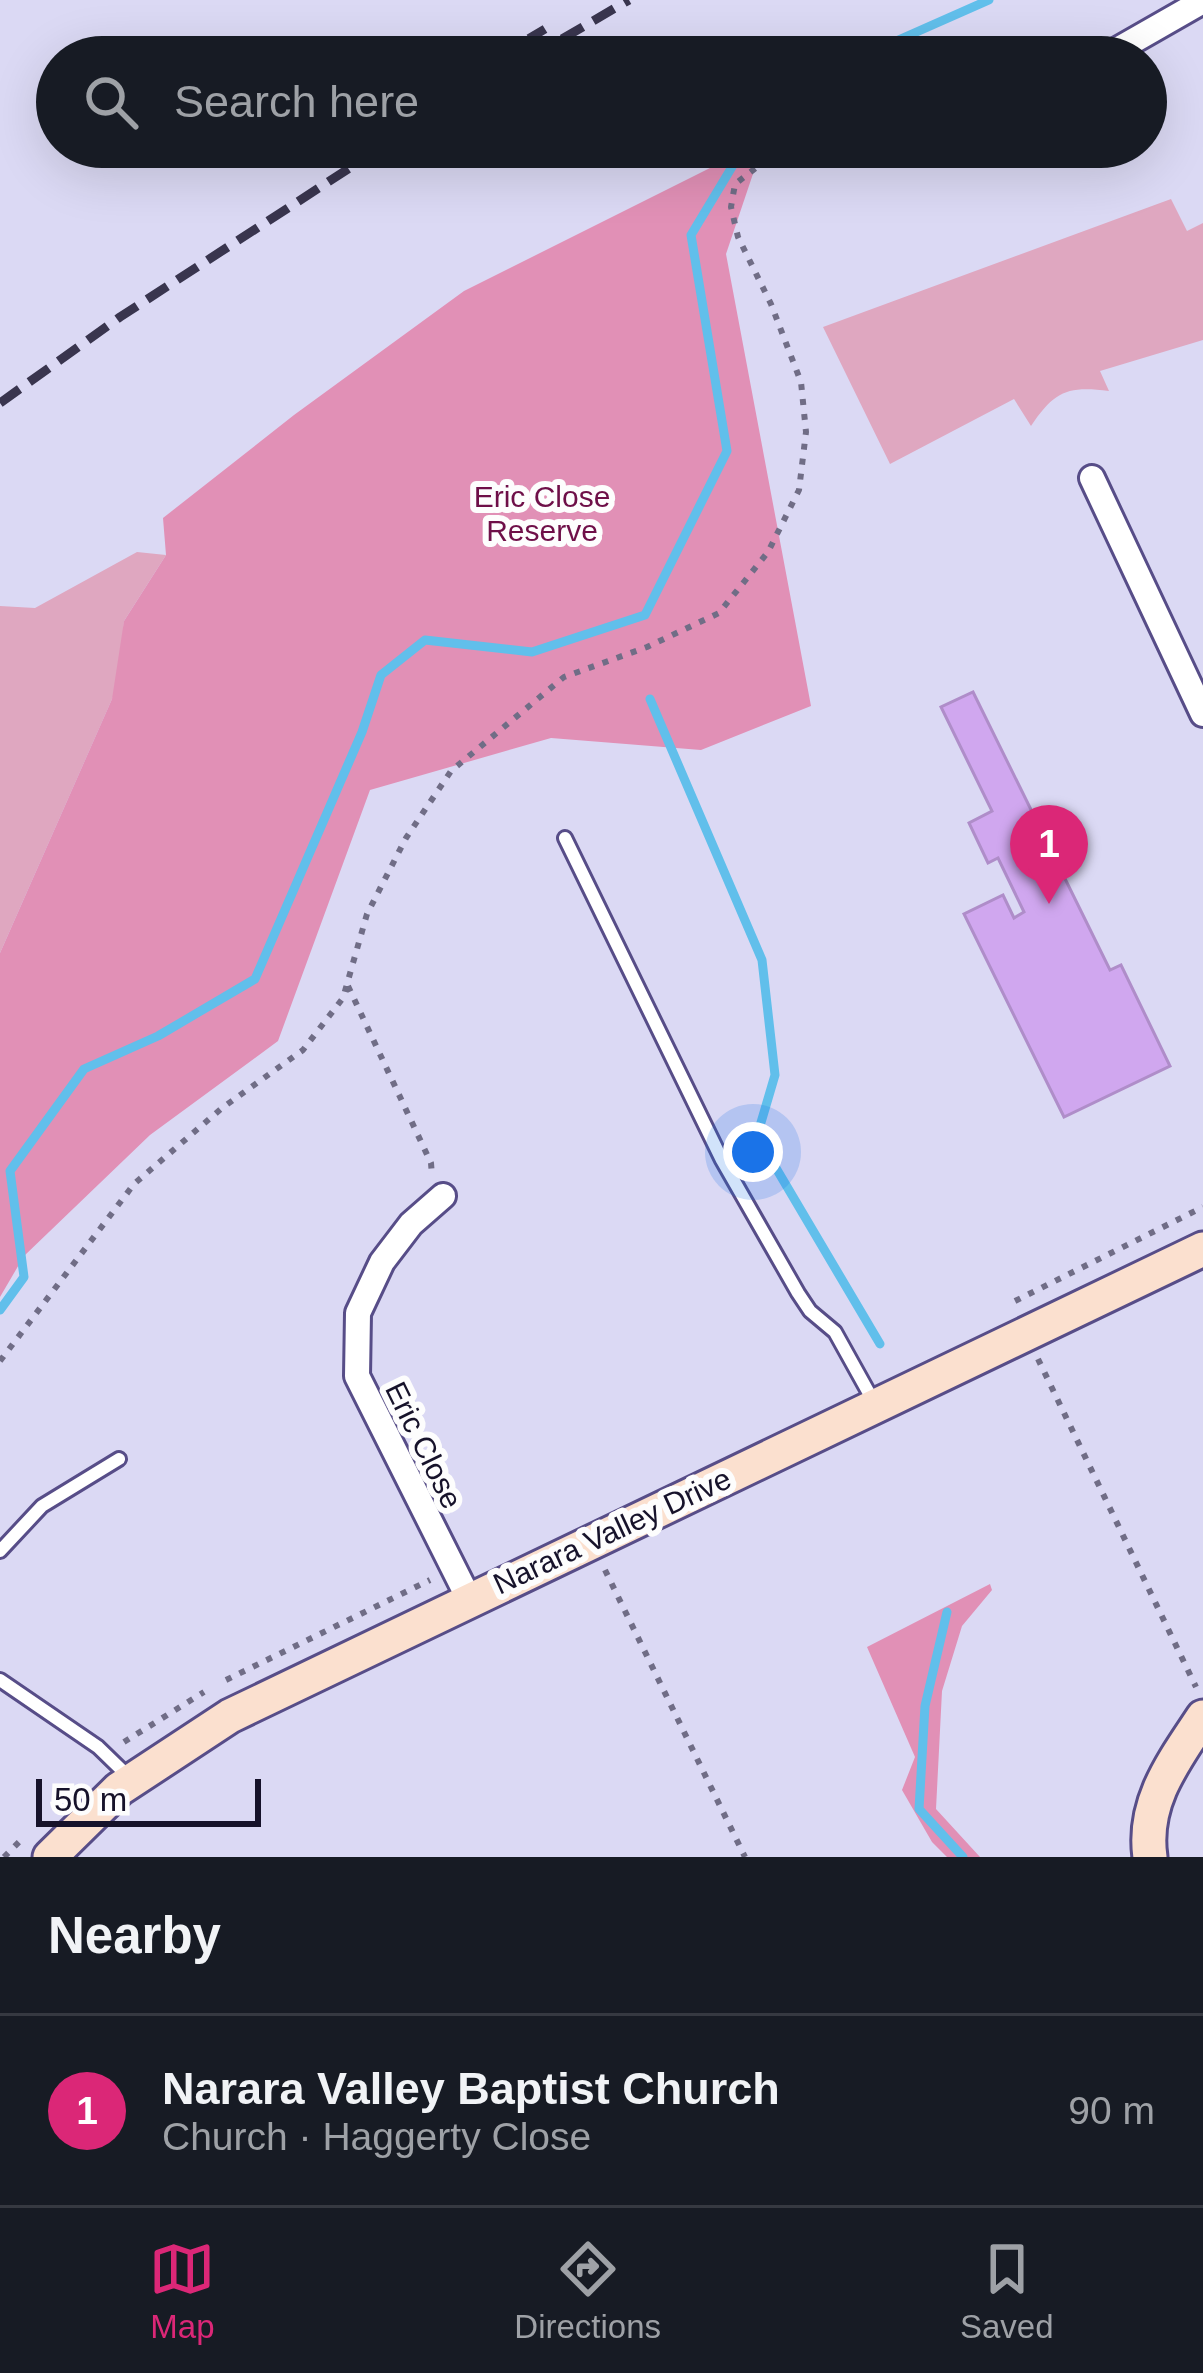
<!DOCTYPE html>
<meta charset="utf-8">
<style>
body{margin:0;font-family:Helvetica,sans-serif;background:#20242c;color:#f1f3f6}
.scale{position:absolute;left:36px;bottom:30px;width:225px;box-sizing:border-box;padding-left:12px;border:6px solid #16122a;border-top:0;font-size:33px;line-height:42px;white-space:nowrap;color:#16122a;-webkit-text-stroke:9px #fdfdfd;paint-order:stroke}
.you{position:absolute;left:753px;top:1152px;width:42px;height:42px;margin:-30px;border:9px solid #fff;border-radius:50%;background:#1a73e8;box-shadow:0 0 0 18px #1a73e833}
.badge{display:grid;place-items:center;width:78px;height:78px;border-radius:50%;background:#db2777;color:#fff;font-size:39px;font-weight:700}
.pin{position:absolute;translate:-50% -99px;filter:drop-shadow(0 3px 6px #0008)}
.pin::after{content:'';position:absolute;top:63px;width:42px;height:36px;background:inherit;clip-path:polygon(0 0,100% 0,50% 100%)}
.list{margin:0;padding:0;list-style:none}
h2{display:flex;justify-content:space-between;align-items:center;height:156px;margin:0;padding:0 48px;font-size:51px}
h2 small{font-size:39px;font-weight:400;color:#9ea1a6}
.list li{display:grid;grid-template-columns:78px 1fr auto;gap:36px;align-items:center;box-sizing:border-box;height:192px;padding:0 48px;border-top:3px solid #363941}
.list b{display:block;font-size:45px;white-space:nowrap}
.list p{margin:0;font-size:39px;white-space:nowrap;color:#9ea1a6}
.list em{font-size:39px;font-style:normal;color:#9ea1a6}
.icon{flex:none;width:66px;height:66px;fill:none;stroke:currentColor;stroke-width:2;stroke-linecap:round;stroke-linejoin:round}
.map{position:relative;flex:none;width:1203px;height:1857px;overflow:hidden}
.search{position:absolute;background:#171b24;box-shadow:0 12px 48px #0002;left:36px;right:36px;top:36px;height:132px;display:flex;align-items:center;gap:30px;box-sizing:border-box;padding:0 42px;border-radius:66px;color:#9ea1a6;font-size:45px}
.sheet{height:348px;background:#171b24}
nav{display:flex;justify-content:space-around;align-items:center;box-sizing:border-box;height:168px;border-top:3px solid #363941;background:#171b24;font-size:33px;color:#9ea1a6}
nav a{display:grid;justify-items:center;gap:6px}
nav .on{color:#db2777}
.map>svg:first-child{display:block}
.green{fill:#dfa7c0}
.forest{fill:#e190b6}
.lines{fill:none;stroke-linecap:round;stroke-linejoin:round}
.stream{stroke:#61bfeb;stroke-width:9}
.building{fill:#d0a7ef;stroke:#af8dc9;stroke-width:3}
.lane-casing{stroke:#574d88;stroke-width:18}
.street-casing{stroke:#574d88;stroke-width:30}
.secondary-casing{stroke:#574d88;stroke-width:39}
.path{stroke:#706d86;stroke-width:6;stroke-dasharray:6 9;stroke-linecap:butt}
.lane{stroke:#fff;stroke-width:12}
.street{stroke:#fff;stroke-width:24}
.secondary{stroke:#fbe0cf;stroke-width:33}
.rail{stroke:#39354e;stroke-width:9;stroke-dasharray:24 12;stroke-linecap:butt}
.labels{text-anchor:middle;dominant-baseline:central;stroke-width:12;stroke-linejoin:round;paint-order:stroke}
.park-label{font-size:30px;fill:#6e0f48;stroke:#fdfdfd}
.street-label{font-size:30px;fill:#16122a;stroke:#fdfdfd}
</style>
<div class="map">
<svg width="1203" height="1857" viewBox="0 0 1203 1857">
<rect width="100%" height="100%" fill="#dbd9f4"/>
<path class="green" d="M1171 199 1187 231 1203 223V340L1100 371 1109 391C1067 386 1055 391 1031 426L1014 399 890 464 823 327Z
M137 552 166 555 124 621 120 681 0 953V606L35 608Z"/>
<path class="forest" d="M752 147H771L758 159 726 254 811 706 701 750 551 738 370 790 278 1041 150 1135 24 1256 0 1297V953L112 699 124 621 166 555 163 518 294 415 464 291Z
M990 1584 992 1590 962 1626 942 1691 936 1809 980 1857H947L932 1842 902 1790 915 1757 867 1647Z"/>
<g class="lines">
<path class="stream" d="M860 57 989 0
M650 699 762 960 775 1075 757 1136 880 1344
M0 1310 24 1277 10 1171 84 1069 158 1036 255 979 362 732 381 675 425 640 532 652 645 615 727 451 691 235 744 147
M947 1612 925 1706 919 1809 963 1857"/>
</g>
<path class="building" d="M973 692 1110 970 1121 965 1170 1066 1064 1117 964 914 1003 895 1014 918 1024 912 998 858 988 863 969 823 992 811 941 707Z"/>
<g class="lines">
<defs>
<path id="lane" d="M565 838 722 1160 798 1293 810 1311 835 1332 875 1404
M0 1551 42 1506 119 1459
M0 1680 98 1747 131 1779"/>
<path id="street" d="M1105 57 1203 1
M1092 478 1203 714
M443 1196 411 1224 382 1262 358 1313 357 1376 469 1599"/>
<path id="secondary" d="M50 1857 119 1789 230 1716 1203 1249
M1150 1857C1142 1802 1174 1761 1203 1717"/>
</defs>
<use href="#lane" class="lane-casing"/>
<use href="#street" class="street-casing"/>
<use href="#secondary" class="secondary-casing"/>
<path class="path" d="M1009 57 1036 50 1037 57
M348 986 431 1163 432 1176
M1015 1301 1203 1207
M1038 1359 1196 1687
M0 1361 134 1184 222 1108 303 1050 343 998 367 914 406 838 451 771 564 677 647 647 719 613 768 552 799 490 806 432 801 382 771 304 738 237 731 207 735 184 783 147
M605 1570 745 1857
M226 1680 430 1580
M124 1742 204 1692
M4 1857 23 1838"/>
<use href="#lane" class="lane"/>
<use href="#street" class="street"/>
<use href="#secondary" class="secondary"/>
<path class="rail" d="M498 57 545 29
M531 57 629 0
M0 403 120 317 382 147"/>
</g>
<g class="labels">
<g class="park-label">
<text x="542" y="496">Eric Close<tspan x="542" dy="34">Reserve</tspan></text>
</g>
<g class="street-label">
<text transform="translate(424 1445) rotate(64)">Eric Close</text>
<text transform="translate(612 1531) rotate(-25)">Narara Valley Drive</text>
</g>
</g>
</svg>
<div class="scale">50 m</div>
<div class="you"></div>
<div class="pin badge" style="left:1049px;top:904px">1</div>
<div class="search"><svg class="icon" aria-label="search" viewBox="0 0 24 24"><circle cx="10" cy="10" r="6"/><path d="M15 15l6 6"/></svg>Search here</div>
</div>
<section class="sheet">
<h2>Nearby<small></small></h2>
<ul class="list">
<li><span class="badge">1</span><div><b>Narara Valley Baptist Church</b><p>Church · Haggerty Close</p></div><em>90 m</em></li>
</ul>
</section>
<nav>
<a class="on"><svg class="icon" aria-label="map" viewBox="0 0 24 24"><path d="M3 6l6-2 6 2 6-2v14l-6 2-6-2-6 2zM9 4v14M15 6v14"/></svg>Map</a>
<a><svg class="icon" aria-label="directions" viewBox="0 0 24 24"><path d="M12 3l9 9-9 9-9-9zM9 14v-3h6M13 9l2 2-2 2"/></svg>Directions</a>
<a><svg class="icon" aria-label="saved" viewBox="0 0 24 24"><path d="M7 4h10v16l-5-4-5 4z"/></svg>Saved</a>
</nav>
